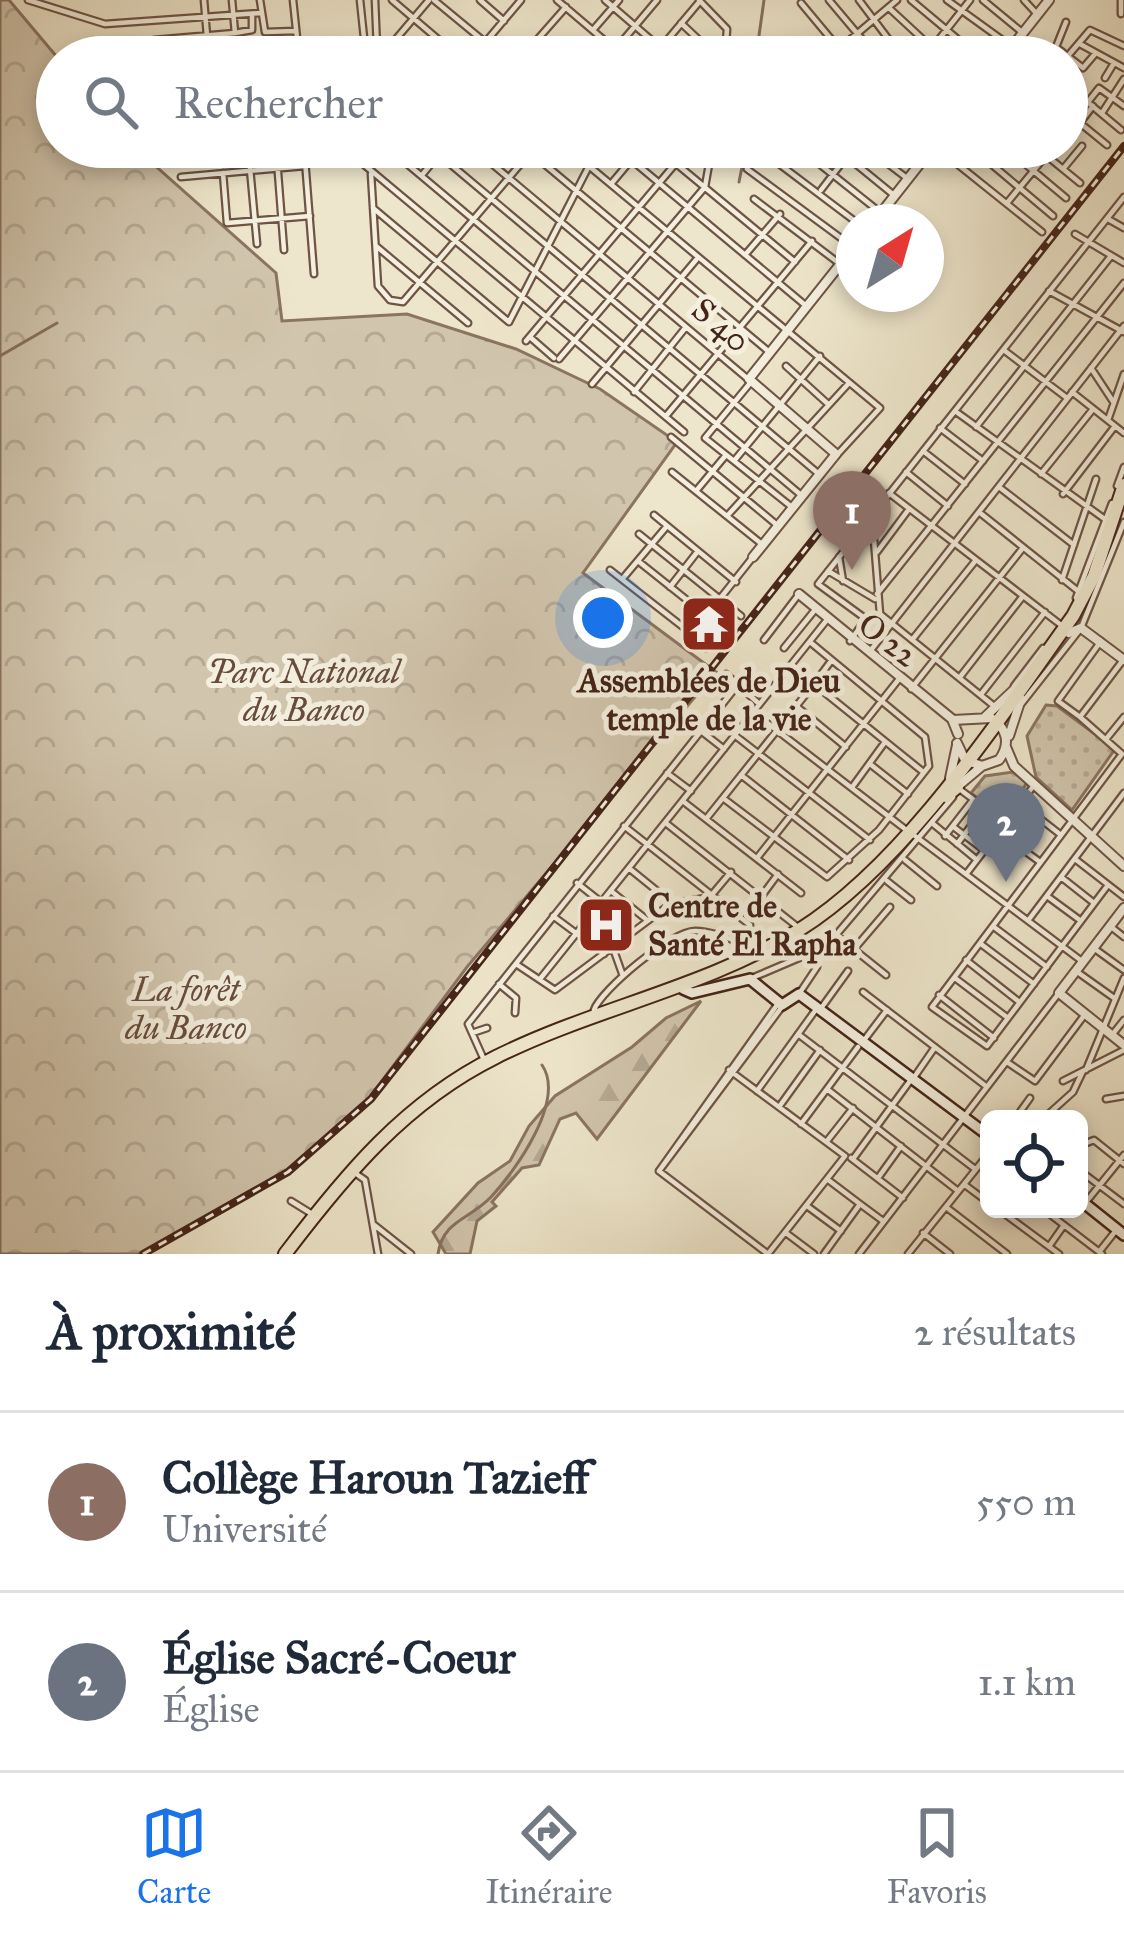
<!DOCTYPE html>
<html lang="fr">
<meta charset="utf-8">
<style>
body{margin:0;font-family:"IM FELL Great Primer",serif;background:#f6f6f7;color:#1f2937}
.controls{position:absolute;right:36px;bottom:36px;display:grid;overflow:hidden;border-radius:18px;box-shadow:0 6px 18px #0003}
.controls button{width:108px;height:108px;display:grid;place-items:center;padding:0;border:0;border-bottom:3px solid #e0e1e3;background:#fff;color:#1f2937;font:60px sans-serif}
.compass{position:absolute;left:836px;top:204px;width:108px;height:108px;border-radius:50%;background:#fff;box-shadow:0 6px 18px #0003;rotate:37deg}
.you{position:absolute;left:603px;top:618px;width:42px;height:42px;margin:-30px;border:9px solid #fff;border-radius:50%;background:#1a73e8;box-shadow:0 0 0 18px #1a73e833}
.badge{display:grid;place-items:center;width:78px;height:78px;border-radius:50%;background:#1a73e8;color:#fff;font-size:39px;font-weight:700}
.pin{position:absolute;translate:-50% -99px;filter:drop-shadow(0 3px 6px #0008)}
.pin::after{content:'';position:absolute;top:63px;width:42px;height:36px;background:inherit;clip-path:polygon(0 0,100% 0,50% 100%)}
.list{margin:0;padding:0;list-style:none}
h2{display:flex;justify-content:space-between;align-items:center;height:156px;margin:0;padding:0 48px;font-size:51px}
h2 small{font-size:39px;font-weight:400;color:#747a83}
.list li{display:grid;grid-template-columns:78px 1fr auto;gap:36px;align-items:center;box-sizing:border-box;height:180px;padding:0 48px;border-top:3px solid #e0e1e3}
.list b{display:block;font-size:45px;white-space:nowrap}
.list p{margin:0;font-size:39px;white-space:nowrap;color:#747a83}
.list em{font-size:39px;font-style:normal;color:#747a83}
.icon{flex:none;width:66px;height:66px;fill:none;stroke:currentColor;stroke-width:2;stroke-linecap:round;stroke-linejoin:round}
.map{position:relative;flex:none;width:1124px;height:1254px;overflow:hidden}
.search{position:absolute;background:#fff;box-shadow:0 6px 18px #0003;left:36px;right:36px;top:36px;height:132px;display:flex;align-items:center;gap:30px;box-sizing:border-box;padding:0 42px;border-radius:66px;color:#747a83;font-size:45px}
.sheet{height:516px;background:#fff}
nav{display:flex;justify-content:space-around;align-items:center;box-sizing:border-box;height:168px;border-top:3px solid #e0e1e3;background:#fff;font-size:33px;color:#747a83}
nav a{display:grid;justify-items:center;gap:6px}
nav .on{color:#1a73e8}
.map>svg:first-child{display:block}
.grass{fill:url(#grass-dots);stroke:#8a7462;stroke-width:3}
.forest{fill:url(#forest-firs);stroke:#8a7462;stroke-width:3}
.park{fill:url(#park-crowns);stroke:#8a7462;stroke-width:3}
.lines{fill:none;stroke-linecap:round;stroke-linejoin:round}
.stream{stroke:#87715f;stroke-width:3}
.minor-casing{stroke:#6e5445;stroke-width:9}
.tertiary-casing{stroke:#6e5445;stroke-width:12}
.secondary-casing{stroke:#442418;stroke-width:14}
.primary-casing{stroke:#442418;stroke-width:16}
.minor{stroke:#f4efde;stroke-width:4.5}
.tertiary{stroke:#f4efde;stroke-width:8}
.secondary{stroke:#f4efde;stroke-width:9}
.primary{stroke:#eee6cc;stroke-width:12}
.rail-casing{stroke:#442418;stroke-width:8}
.rail{stroke:#f4efde;stroke-width:3;stroke-dasharray:9;stroke-linecap:butt}
.labels{text-anchor:middle;dominant-baseline:central;stroke-width:10;stroke-linejoin:round;paint-order:stroke}
.street-label{font-size:33px;fill:#442418;stroke:#f4efde}
.park-label{font-size:33px;font-style:italic;fill:#674c3d;stroke:#f4efde}
.poi-label{font-size:33px;font-weight:bold;fill:#442418;stroke:#f4efde}
</style>
<div class="map">
<svg width="1124" height="1254" viewBox="0 0 1124 1254">
<defs>
<pattern id="grass-dots" width="8" height="8" patternUnits="userSpaceOnUse" patternTransform="scale(3)"><rect width="8" height="8" fill="#d1c5ad"/><path d="M2 2h.1M6 6h.1" fill="none" stroke="#b5a994" stroke-width="1.8" stroke-linecap="round"/></pattern>
<pattern id="forest-firs" width="22" height="20" patternUnits="userSpaceOnUse" patternTransform="scale(3)"><rect width="22" height="20" fill="#d1c5ad"/><path d="M5 1l3.5 6h-7zM16 11l3.5 6h-7z" fill="#b5a994"/></pattern>
<pattern id="park-crowns" width="20" height="18" patternUnits="userSpaceOnUse" patternTransform="scale(3)"><rect width="20" height="18" fill="#d1c5ad"/><path d="M2 6a3 3 0 1 1 6 0M12 15a3 3 0 1 1 6 0" fill="none" stroke="#b5a994"/></pattern>
</defs>
<rect width="100%" height="100%" fill="#eee6cc"/>
<filter id="stains"><feTurbulence type="fractalNoise" baseFrequency=".00167" numOctaves="4"/><feColorMatrix values="0 0 0 0 .2 0 0 0 0 .09 0 0 0 0 .02 0 0 0 .5 -.17"/></filter>
<radialGradient id="worn" r=".72"><stop offset=".6" stop-color="#630" stop-opacity="0"/><stop offset="1" stop-color="#630" stop-opacity=".3"/></radialGradient>
<path class="grass" d="M1046 705 1057 706 1115 749 1072 810 1036 777 1027 736Z
M1013 772 1027 783 1002 818 971 793 985 776Z"/>
<path class="forest" d="M701 1001 597 1139 576 1113 560 1119 539 1165 522 1168 492 1202 496 1206 477 1221 470 1254H446L433 1232 478 1183 510 1161 529 1126 555 1096 632 1047 666 1018Z"/>
<path class="park" d="M0 0H9L57 57V147H134L276 273 282 321 407 314 516 349 600 389 677 442 583 573 716 672 467 967 370 1097 317 1149 267 1184 139 1254H0Z"/>
<g class="lines">
<path class="stream" d="M756 57 764 0
M739 182 746 147
M0 356 57 323
M438 1254C443 1220 469 1220 491 1197 516 1170 566 1100 542 1065"/>
<defs>
<path id="minor" d="M28 0 105 24 261 13
M204 0 207 36
M260 0 265 32 295 31
M293 0 299 57
M360 0 364 38 379 57
M375 0 377 48
M392 0 459 57
M434 0 503 57
M480 0 504 21
M557 0 624 57
M605 0 671 57
M699 0 727 29 725 57
M829 0 877 57
M859 0 902 57
M911 0 979 57
M947 0 1026 57
M983 0 1023 33
M1024 0 1036 13
M801 3 846 57
M889 8 942 57
M1121 14V0
M1066 22 1056 47 1083 68 1095 54
M681 23 717 57
M593 30 619 0
M235 33 252 30V14
M154 40 235 33 232 0
M1080 44 1124 68
M779 46 805 57
M839 49 897 0
M414 57 396 39 429 0
M473 57 521 0
M522 57 566 7
M609 57 657 0
M653 57 700 1
M925 57 970 0
M1067 57 1090 30 1124 46
M1105 78 1114 63
M1067 85 1121 130
M1088 102 1099 88 1124 106
M1093 106 1080 123 1107 145
M1102 113 1124 79
M1067 125V130
M166 147 179 158 248 152
M248 147 257 244
M276 147 284 250
M304 147 314 274
M363 147 362 163 684 432
M387 147 801 495
M430 147 820 475
M472 147 748 379
M524 147 768 351
M566 147 880 408 836 456
M616 147 805 305
M656 147 795 262
M798 147 881 213
M835 147 895 196
M866 147 908 179
M900 147 920 163
M936 147 1042 232
M971 147 1053 216
M1005 147 1066 198
M1036 147 1080 183
M758 148 856 222
M747 169 853 247
M1063 169 1082 146
M223 173 227 223 310 216
M371 174 378 286 390 300 403 302 535 147
M422 175 445 147
M181 177 305 166
M611 184 642 147
M821 190 854 147
M754 199 840 264
M1007 203 1053 147
M373 208 509 322 589 166
M1108 219 1124 228
M1075 234 1124 263
M376 246 468 323
M745 255 780 214
M1049 291 1124 332
M530 337 554 358
M526 341 676 163 680 147
M1005 351 1067 398
M559 359 705 187 712 147
M786 366 828 404
M1091 368 1114 403
M751 382 705 438 793 508
M592 384 696 260
M634 392 686 327
M1072 392 1124 433
M955 411 1106 520
M666 416 812 241
M1108 420 1124 374
M976 427 1111 256
M940 428 983 461
M671 437 777 525
M923 451 965 484
M734 461 820 356
M672 472 763 545
M906 472 948 506
M1041 474 1093 409
M1117 486 1124 467
M999 487 1074 545
M696 491 726 455
M889 493 1061 625
M1063 494 1115 426
M979 512 1078 591
M654 515 736 582
M872 515 880 614 994 706
M727 516 849 383
M639 534 741 616
M877 552 909 509
M839 557 843 581
M638 561 727 632
M610 570 692 634 753 557
M828 571 875 599
M624 577 667 526
M1062 580 1096 479
M670 587 698 551
M877 594 1124 283
M1076 598 1112 503
M692 634 706 648
M764 640 799 594
M912 640 976 560
M850 641 866 619 818 584 1124 197
M1101 641 1058 701 1080 717 1123 660
M784 648 814 611
M871 650 1124 326
M726 674 757 702
M960 677 1023 596
M814 684 831 661
M1014 686 1043 648
M911 689 1022 549
M982 693 1045 612
M1022 703 1081 628 1124 522
M796 706 846 747
M753 712 905 829
M1080 717 1122 754 932 1007 987 1046 1108 885
M701 731 724 749
M737 737 870 840
M1107 738 1124 717
M870 764 908 794
M667 773 691 791
M741 775 849 860
M853 786 885 742
M958 788 1005 823
M723 798 827 877 879 830 929 766 925 737 810 642
M684 802 801 893
M1020 803 1061 835
M706 819 814 684 922 771
M932 823 977 860
M667 824 799 928
M624 826 750 925
M955 828 984 850
M999 832 1040 862
M915 836 1083 962
M945 836 973 800
M957 844 985 808
M757 858 899 679
M1075 859 1124 897
M905 860 937 886
M630 869 672 903
M967 873 1035 784
M1061 877 1094 903
M887 881 911 900
M577 883 601 902
M611 891 647 920
M1047 896 1081 921
M761 897 778 874
M553 916 604 954
M1030 918 1124 793
M1110 926 1124 937
M994 927 1047 967
M836 935 886 975
M981 944 1034 984
M613 948 623 976
M855 948 890 907
M1095 949 1124 970
M966 960 1018 1001
M516 964 555 990 669 905 710 897 731 872
M1076 971 1114 998
M752 978 813 952 836 935 953 797
M955 978 1008 1018
M540 979 826 621
M499 984 516 998 515 1013
M863 992 987 1087
M799 994 817 967 813 952
M939 995 994 1038
M822 1007 848 971
M594 1010C601 990 671 931 695 931 715 931 739 943 759 949
M472 1033 487 1028
M798 1034 975 1169
M1112 1035 1124 1020
M865 1039 887 1010
M485 1062 468 1024 736 687
M1007 1062 1035 1081 1086 1013
M1086 1070 1124 978
M915 1076 935 1047
M1063 1081 1124 1050
M827 1089 958 1191
M757 1091 817 1008
M1106 1099 1124 1096
M779 1107 820 1050
M1015 1119 1030 1098
M1043 1119 1073 1092 1083 1071
M801 1124 858 1047
M827 1141 853 1108
M1079 1146 1094 1140 1124 1164
M851 1158 903 1198
M853 1159 910 1081
M1079 1170 1124 1204
M659 1171 768 1254 845 1156 729 1070
M659 1171 777 1005
M659 1171 781 1008
M355 1173 365 1180 378 1254
M878 1178 901 1146
M827 1179 860 1204
M965 1185 989 1203
M291 1201 312 1214
M807 1206 841 1231
M946 1207 1007 1254
M1082 1207 1124 1155
M998 1209 1059 1254
M1043 1209 1102 1254
M373 1224 411 1254
M786 1233 814 1254
M923 1233 950 1254
M1050 1245 1064 1225
M1099 1252 1114 1233
M824 1254 860 1204 883 1221
M859 1254 1059 993
M908 1254 989 1153"/>
<path id="tertiary" d="M1004 57 1049 0
M874 222 933 147
M753 557 836 454 749 379 854 247
M799 594 952 719 958 734
M1069 633 1081 628 1124 660
M985 717 1018 686
M953 720 991 718C1007 728 1011 744 999 760L982 766 965 760 957 743
M1009 736 1021 699
M1006 747 1014 766 1124 866
M950 778 957 745
M957 787 982 766
M1124 908 1059 993 1124 1045"/>
<path id="secondary" d="M683 989 692 993 750 979 782 1005 799 994 989 1136
M1079 1199 1124 1235"/>
<path id="primary" d="M946 796 957 787
M285 1254C345 1175 405 1102 496 1057 594 1008 705 988 799 930 906 863 999 719 1073 616L1094 576 1124 485"/>
</defs>
<use href="#minor" class="minor-casing"/>
<use href="#tertiary" class="tertiary-casing"/>
<use href="#secondary" class="secondary-casing"/>
<use href="#primary" class="primary-casing"/>
<use href="#minor" class="minor"/>
<use href="#tertiary" class="tertiary"/>
<use href="#secondary" class="secondary"/>
<use href="#primary" class="primary"/>
<defs>
<path id="rail" d="M143 1254 288 1172 371 1099 1124 146"/>
</defs>
<use href="#rail" class="rail-casing"/>
<use href="#rail" class="rail"/>
</g>
<defs>
<symbol id="temple-square" viewBox="-11 -11 22 22"><rect x="-9" y="-9" width="18" height="18" rx="4" fill="#8f2418" stroke="#f4efde"/><path d="M0-6L5-2H3V0L6.5 2.5H4V6H1.5V3h-3V6H-4V2.5H-6.5L-3 0V-2H-5Z" fill="#fff"/></symbol>
<symbol id="hospital-square" viewBox="-11 -11 22 22"><rect x="-9" y="-9" width="18" height="18" rx="4" fill="#8f2418" stroke="#f4efde"/><path d="M-5-5h3v3.5h4V-5h3V5h-3V1.5h-4V5h-3Z" fill="#fff"/></symbol>
</defs>
<g fill-rule="evenodd">
<use href="#temple-square" x="676" y="591" width="66" height="66"/>
<use href="#hospital-square" x="573" y="892" width="66" height="66"/>
</g>
<g class="labels">
<g class="street-label">
<text transform="translate(721 325) rotate(40)">S 40</text>
<text transform="translate(888 640) rotate(38)">O 22</text>
</g>
<g class="park-label">
<text x="304" y="672">Parc National<tspan x="304" dy="38">du Banco</tspan></text>
<text x="186" y="990">La forêt<tspan x="186" dy="38">du Banco</tspan></text>
</g>
<g class="poi-label">
<text x="709" y="681">Assemblées de Dieu<tspan x="709" dy="38">temple de la vie</tspan></text>
<text x="648" y="906" text-anchor="start">Centre de<tspan x="648" dy="38">Santé El Rapha</tspan></text>
</g>
</g>
<rect width="100%" height="100%" filter="url(#stains)"/>
<rect width="100%" height="100%" fill="url(#worn)"/>
</svg>
<div class="controls">
<button><svg class="icon" aria-label="locate" viewBox="0 0 24 24"><circle cx="12" cy="12" r="6"/><path d="M12 2v4M12 18v4M2 12h4M18 12h4"/></svg></button>
</div>
<svg class="compass" viewBox="-18 -18 36 36"><path d="M0-13l5 13h-10z" fill="#e53935"/><path d="M0 13l5-13h-10z" fill="#747a83"/></svg>
<div class="you"></div>
<div class="pin badge" style="left:852px;top:570px;background:#8d6e63">1</div>
<div class="pin badge" style="left:1006px;top:882px;background:#6b7280">2</div>
<div class="search"><svg class="icon" aria-label="search" viewBox="0 0 24 24"><circle cx="10" cy="10" r="6"/><path d="M15 15l6 6"/></svg>Rechercher</div>
</div>
<section class="sheet">
<h2>À proximité<small>2 résultats</small></h2>
<ul class="list">
<li><span class="badge" style="background:#8d6e63">1</span><div><b>Collège Haroun Tazieff</b><p>Université</p></div><em>550 m</em></li>
<li><span class="badge" style="background:#6b7280">2</span><div><b>Église Sacré-Coeur</b><p>Église</p></div><em>1.1 km</em></li>
</ul>
</section>
<nav>
<a class="on"><svg class="icon" aria-label="map" viewBox="0 0 24 24"><path d="M3 6l6-2 6 2 6-2v14l-6 2-6-2-6 2zM9 4v14M15 6v14"/></svg>Carte</a>
<a><svg class="icon" aria-label="directions" viewBox="0 0 24 24"><path d="M12 3l9 9-9 9-9-9zM9 14v-3h6M13 9l2 2-2 2"/></svg>Itinéraire</a>
<a><svg class="icon" aria-label="saved" viewBox="0 0 24 24"><path d="M7 4h10v16l-5-4-5 4z"/></svg>Favoris</a>
</nav>
